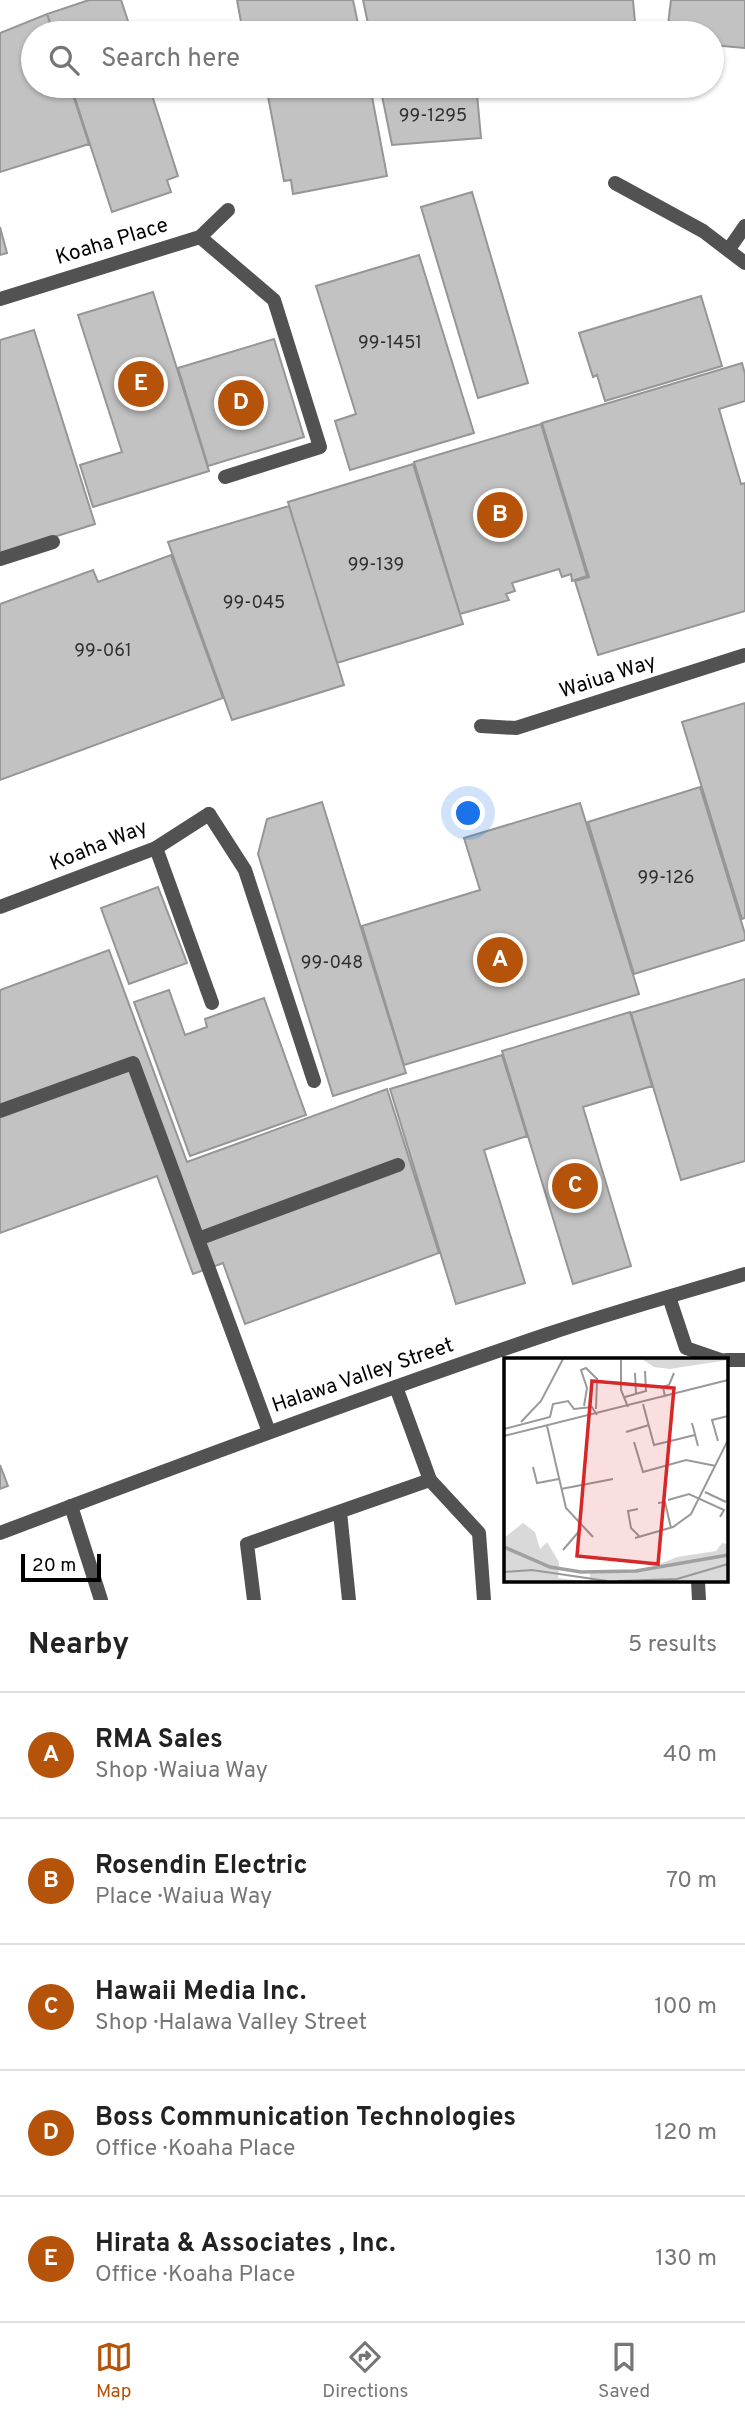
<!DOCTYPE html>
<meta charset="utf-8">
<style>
body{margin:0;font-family:Overpass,sans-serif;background:#f2f2f2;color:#222}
.scale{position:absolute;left:21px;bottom:18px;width:80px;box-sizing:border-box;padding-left:7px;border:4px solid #000;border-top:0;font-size:19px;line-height:24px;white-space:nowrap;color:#000;-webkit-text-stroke:5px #fff;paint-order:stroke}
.you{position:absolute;left:469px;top:814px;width:24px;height:24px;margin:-18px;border:5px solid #fff;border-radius:50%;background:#1a73e8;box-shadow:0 0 0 10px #1a73e833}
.badge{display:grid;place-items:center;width:46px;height:46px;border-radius:50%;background:#b45309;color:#fff;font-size:23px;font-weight:700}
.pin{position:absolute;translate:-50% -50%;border:4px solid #fff;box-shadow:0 2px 7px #0006}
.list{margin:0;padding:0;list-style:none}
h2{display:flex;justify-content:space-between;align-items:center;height:91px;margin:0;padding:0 28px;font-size:30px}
h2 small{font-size:23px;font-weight:400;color:#767676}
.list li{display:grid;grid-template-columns:46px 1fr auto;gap:21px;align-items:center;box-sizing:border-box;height:126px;padding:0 28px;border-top:2px solid #e0e0e0}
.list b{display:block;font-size:26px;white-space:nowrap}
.list p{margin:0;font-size:23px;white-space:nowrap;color:#767676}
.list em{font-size:23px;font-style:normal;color:#767676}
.icon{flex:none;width:38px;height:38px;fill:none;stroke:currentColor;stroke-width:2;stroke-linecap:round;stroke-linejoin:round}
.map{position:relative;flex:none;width:745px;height:1600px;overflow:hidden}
.search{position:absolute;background:#fff;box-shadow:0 2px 5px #0004;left:21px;right:21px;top:21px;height:77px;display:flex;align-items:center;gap:18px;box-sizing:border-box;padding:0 24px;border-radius:38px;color:#767676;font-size:26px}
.sheet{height:721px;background:#fff}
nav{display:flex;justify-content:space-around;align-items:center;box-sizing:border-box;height:98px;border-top:2px solid #e0e0e0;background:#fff;font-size:19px;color:#767676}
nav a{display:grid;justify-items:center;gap:4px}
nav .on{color:#b45309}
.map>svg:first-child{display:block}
.building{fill:#c2c2c2;stroke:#969696;stroke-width:2}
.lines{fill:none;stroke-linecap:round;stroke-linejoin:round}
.service{stroke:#525252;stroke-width:14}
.minor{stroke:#525252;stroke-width:14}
.tertiary{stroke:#525252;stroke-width:14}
.labels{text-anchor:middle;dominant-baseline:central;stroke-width:5;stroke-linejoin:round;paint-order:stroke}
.number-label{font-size:18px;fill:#303030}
.street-label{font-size:21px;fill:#000;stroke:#fff}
.inset-river{fill:none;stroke:#a0a0a0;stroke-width:3.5}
.inset-road{fill:none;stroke:#999;stroke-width:2}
.view{fill:#d62828;fill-opacity:0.15;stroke:#d62828;stroke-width:3.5}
.inset-edge{fill:none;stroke:#000;stroke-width:3.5}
</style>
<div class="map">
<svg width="745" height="1600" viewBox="0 0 745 1600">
<rect width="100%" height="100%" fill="#fff"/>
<path class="building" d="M89 0H121L132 33H54L47 14Z
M237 0H353L360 33H243Z
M363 0H633L636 33H370Z
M671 0H745V48L712 45V33H667Z
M47 14 53 33H33V86H70L89 144 0 172V33Z
M71 86H149L178 176 167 180 171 192 112 212Z
M253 86H370L387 176 293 194 291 180 284 181 267 91 255 94Z
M380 86H573L477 94 481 138 392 145Z
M472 192 528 383 478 398 421 207Z
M0 227 7 253 0 255Z
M419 255 474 433 350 470 335 421 356 414 316 286Z
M153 292 209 471 93 507 80 465 122 452 78 315Z
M701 296 722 366 605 401 597 375 593 377 579 333Z
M34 330 95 524 0 554V340Z
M274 339 304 437 208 466 178 368Z
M742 363 745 374V401L719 409 741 484 745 483V611L598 655 575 581 589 577 542 423Z
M541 424 587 576 572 581 571 574 562 577 559 569 512 583 515 591 506 594 509 600 460 614 414 462Z
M413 464 463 624 337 663 288 502Z
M289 506 344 685 232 720 168 542Z
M171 555 223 698 0 780V604L93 570 98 582Z
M745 703V918L742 919 682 722Z
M700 787 745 934V940L634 974 588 822Z
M322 802 406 1073 333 1096 258 854 267 819Z
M580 803 639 994 404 1065 362 926 480 890 464 838Z
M158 887 187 963 129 984 101 908Z
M109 950 187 1162 387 1089 439 1253 245 1324 223 1263 193 1274 157 1176 0 1233V990Z
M745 979V1161L681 1180 631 1013Z
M169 990 185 1035 207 1027 205 1019 264 998 306 1115 190 1156 134 1002Z
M630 1012 652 1086 583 1107 631 1266 573 1284 502 1051Z
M502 1055 527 1136 484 1150 525 1283 456 1304 390 1089Z
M0 1465 8 1486 0 1489Z"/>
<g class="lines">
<path class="service" d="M200 237 274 300 320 447 225 477
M729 249 745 226
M0 559 53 542
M209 814 245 870 314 1081
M156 848 212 1003
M0 1111 133 1063 269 1432
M198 1239 398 1165
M669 1297 686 1348 721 1360
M726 1360H745
M396 1387 430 1480 479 1533 484 1600
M71 1506 101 1600
M340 1512 349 1600
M698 1581 699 1600
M254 1600 247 1544 430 1480"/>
<path class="minor" d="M615 183 703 231 745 263
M0 299 200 237 228 210
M481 726 516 728 745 655
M0 907 156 848 209 814"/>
<path class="tertiary" d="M0 1533C182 1464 364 1396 548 1334 613 1312 679 1294 745 1274"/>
</g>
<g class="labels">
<g class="number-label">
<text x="433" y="116">99-1295</text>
<text x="390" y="343">99-1451</text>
<text x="376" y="565">99-139</text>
<text x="254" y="603">99-045</text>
<text x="103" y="651">99-061</text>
<text x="666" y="878">99-126</text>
<text x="332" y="963">99-048</text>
</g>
<g class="street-label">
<text transform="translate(112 242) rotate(-17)">Koaha Place</text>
<text transform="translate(608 677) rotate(-18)">Waiua Way</text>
<text transform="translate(99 846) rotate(-22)">Koaha Way</text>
<text transform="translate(363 1376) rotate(-19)">Halawa Valley Street</text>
</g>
</g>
<g transform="translate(504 1358)">
<rect width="224" height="224" fill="#fff"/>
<path d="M138 1H224V2L166 11 150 9ZM19 165 31 174 36 191 43 184 55 204 54 220 78 223H0V180ZM218 185 224 186V223H86V215L139 213 173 199 212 193Z" fill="#d9d9d9"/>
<path class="inset-river" d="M0 189 46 209 77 214 132 213 224 197"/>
<path class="inset-road" d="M117 2V32L124 49M131 15 132 36M121 39 142 33 141 13M161 39 159 29 165 27 170 15M139 46 150 87 191 77M80 48 83 30 77 12 82 10 93 21 92 51M17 64 37 43 59 1M188 65 194 88M43 68 62 150 89 179M0 71 46 59 49 46 64 43 70 51 88 49 93 57M122 74 145 67M0 78 224 22M214 83 208 62 224 58M130 84 139 114 182 102 212 108M29 109 33 125 55 121M57 131 109 121M201 134 222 144M164 142 185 136 220 152 216 159M154 145 161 144 167 170M134 151 124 153 127 170 135 178M131 180 169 169 187 156 224 82M59 192 77 171M0 214 28 212 103 223M114 223 173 221 224 206"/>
<path class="view" d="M88 23 170 30 154 206 73 198Z"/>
<rect width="224" height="224" class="inset-edge"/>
</g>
</svg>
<div class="scale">20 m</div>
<div class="you"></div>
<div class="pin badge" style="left:500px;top:960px">A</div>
<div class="pin badge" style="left:500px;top:515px">B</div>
<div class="pin badge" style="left:575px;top:1186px">C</div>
<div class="pin badge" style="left:241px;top:403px">D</div>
<div class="pin badge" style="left:141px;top:384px">E</div>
<div class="search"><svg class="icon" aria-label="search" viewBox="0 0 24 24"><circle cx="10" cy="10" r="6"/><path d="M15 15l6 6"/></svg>Search here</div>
</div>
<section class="sheet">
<h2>Nearby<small>5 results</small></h2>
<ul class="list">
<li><span class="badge">A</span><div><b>RMA Sales</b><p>Shop · Waiua Way</p></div><em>40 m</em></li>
<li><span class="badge">B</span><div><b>Rosendin Electric</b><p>Place · Waiua Way</p></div><em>70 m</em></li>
<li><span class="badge">C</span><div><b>Hawaii Media Inc.</b><p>Shop · Halawa Valley Street</p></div><em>100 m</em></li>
<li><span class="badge">D</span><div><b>Boss Communication Technologies</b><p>Office · Koaha Place</p></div><em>120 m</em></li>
<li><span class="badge">E</span><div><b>Hirata &amp; Associates , Inc.</b><p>Office · Koaha Place</p></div><em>130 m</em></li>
</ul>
</section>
<nav>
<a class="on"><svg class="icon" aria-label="map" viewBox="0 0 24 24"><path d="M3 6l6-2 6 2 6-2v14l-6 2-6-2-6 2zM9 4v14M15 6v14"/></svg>Map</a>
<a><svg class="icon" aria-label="directions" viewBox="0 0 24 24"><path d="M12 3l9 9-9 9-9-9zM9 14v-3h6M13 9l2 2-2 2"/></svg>Directions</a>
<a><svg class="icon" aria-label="saved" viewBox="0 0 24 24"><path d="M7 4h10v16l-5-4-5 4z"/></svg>Saved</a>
</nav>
